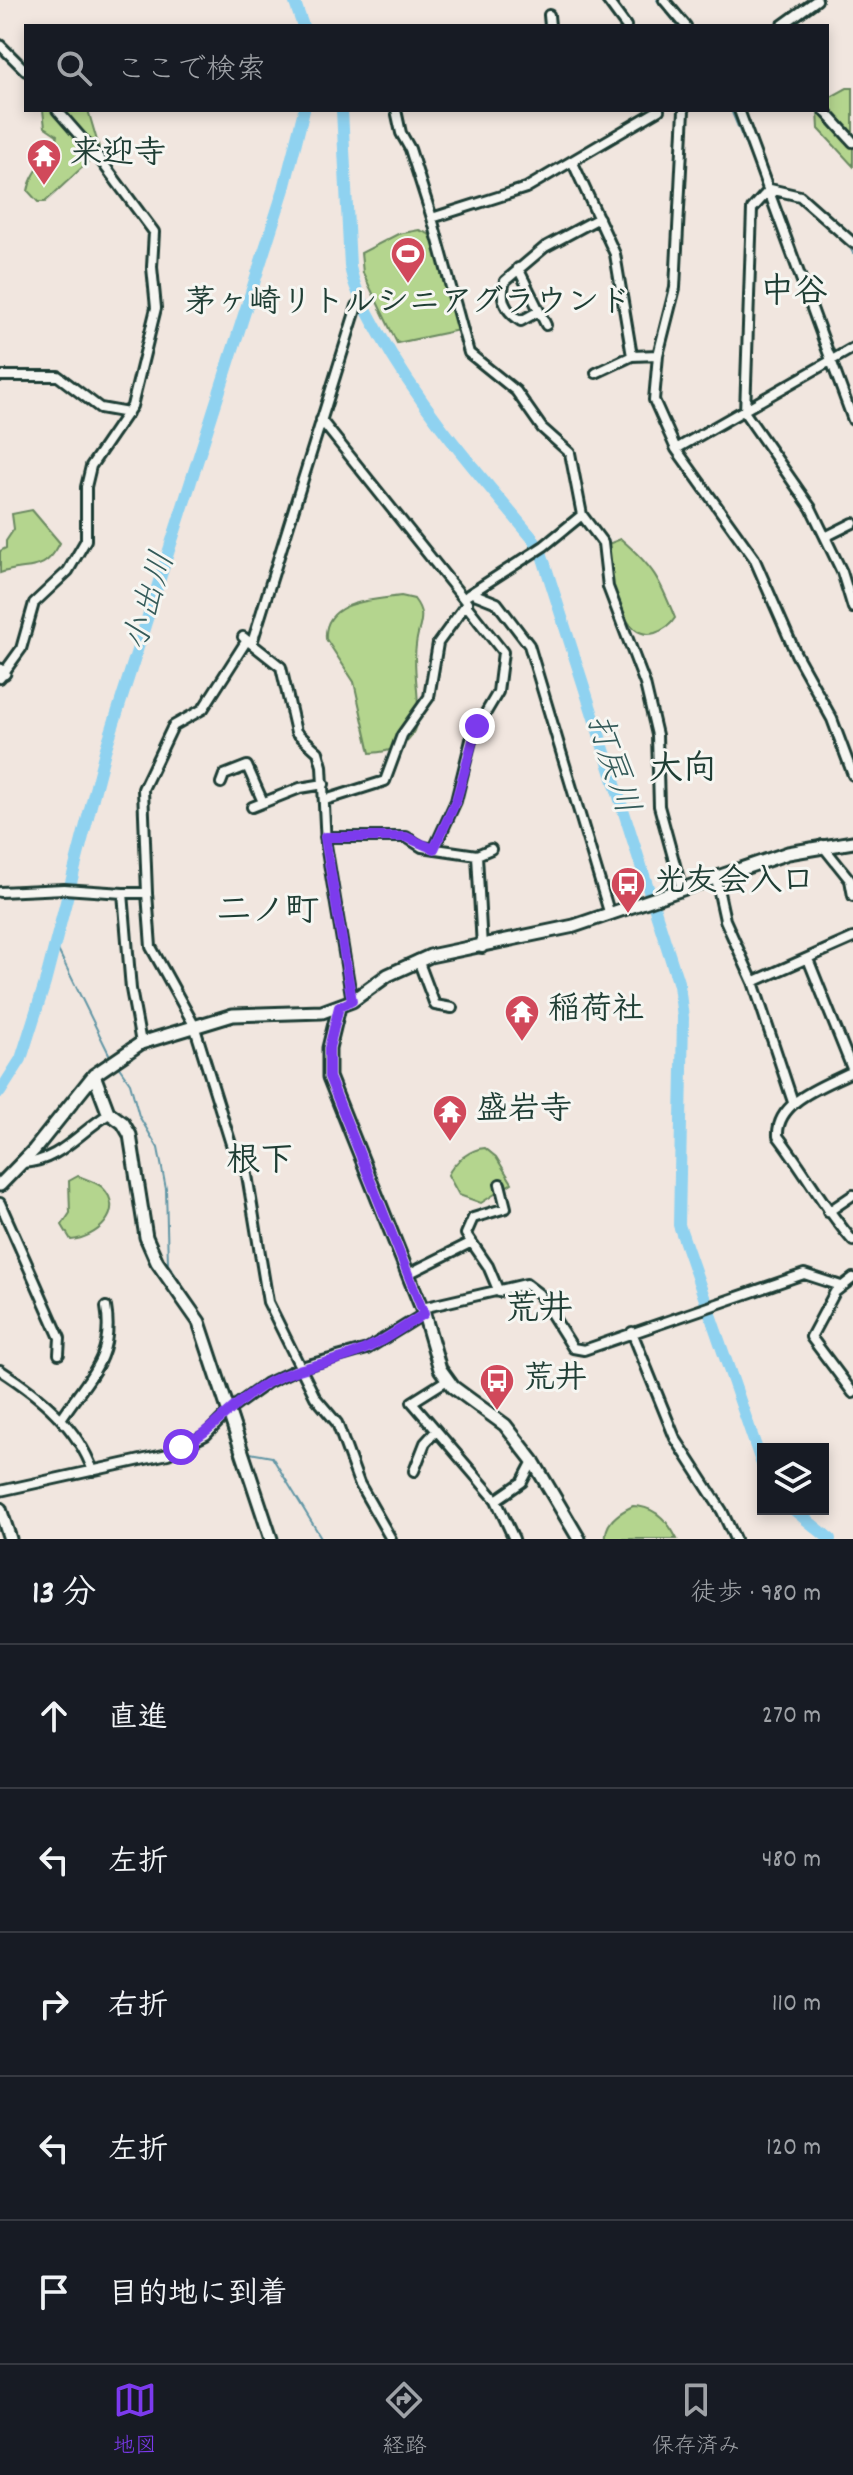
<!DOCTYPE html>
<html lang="ja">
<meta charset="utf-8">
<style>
body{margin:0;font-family:Dekko,"Klee One",sans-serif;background:#242831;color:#f1f3f6}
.controls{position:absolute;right:24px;bottom:24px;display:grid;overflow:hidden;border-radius:0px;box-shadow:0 4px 12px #0003}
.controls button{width:72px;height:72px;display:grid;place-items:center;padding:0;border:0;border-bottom:2px solid #363941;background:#171b24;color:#f1f3f6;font:40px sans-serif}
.stop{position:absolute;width:24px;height:24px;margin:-18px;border:6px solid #7c3aed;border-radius:50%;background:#fff}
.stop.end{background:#7c3aed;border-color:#fff;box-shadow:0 2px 8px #0008}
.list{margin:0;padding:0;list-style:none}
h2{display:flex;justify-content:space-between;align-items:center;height:104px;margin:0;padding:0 32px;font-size:34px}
h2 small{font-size:26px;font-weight:400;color:#9ea1a6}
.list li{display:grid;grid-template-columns:52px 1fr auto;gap:24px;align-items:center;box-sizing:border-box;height:144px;padding:0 32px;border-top:2px solid #363941}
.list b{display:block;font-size:30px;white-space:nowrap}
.list em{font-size:26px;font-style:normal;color:#9ea1a6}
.icon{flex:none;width:44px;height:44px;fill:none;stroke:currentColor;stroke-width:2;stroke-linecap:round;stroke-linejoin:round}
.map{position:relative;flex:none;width:853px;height:1539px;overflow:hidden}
.search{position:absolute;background:#171b24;box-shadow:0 4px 12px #0003;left:24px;right:24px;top:24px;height:88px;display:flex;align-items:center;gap:20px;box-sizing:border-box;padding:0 28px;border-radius:0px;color:#9ea1a6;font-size:30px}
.sheet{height:824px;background:#171b24}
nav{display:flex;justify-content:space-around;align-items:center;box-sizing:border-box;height:112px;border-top:2px solid #363941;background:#171b24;font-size:22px;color:#9ea1a6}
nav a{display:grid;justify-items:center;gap:4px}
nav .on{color:#7c3aed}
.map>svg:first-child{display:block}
.green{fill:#b4d58e;stroke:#6a8961;stroke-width:2}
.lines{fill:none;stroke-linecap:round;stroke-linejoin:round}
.stream{stroke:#6296a5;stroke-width:2}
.river{stroke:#8fd2f0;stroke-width:12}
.minor-casing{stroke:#1f3d34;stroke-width:14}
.tertiary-casing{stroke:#1f3d34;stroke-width:17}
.minor{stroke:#f6f6f2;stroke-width:8}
.tertiary{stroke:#f6f6f2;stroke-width:11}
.route{stroke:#7c3aed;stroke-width:10}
.labels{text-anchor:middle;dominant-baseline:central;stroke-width:6;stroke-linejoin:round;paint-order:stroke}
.poi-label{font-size:32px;font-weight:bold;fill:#1f3d34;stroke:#f6f6f2;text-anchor:start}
.neighbourhood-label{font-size:34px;font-weight:bold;fill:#1f3d34;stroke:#f6f6f2}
.water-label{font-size:34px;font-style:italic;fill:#355b5a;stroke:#f6f6f2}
</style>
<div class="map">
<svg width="853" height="1539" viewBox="0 0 853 1539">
<rect width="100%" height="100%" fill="#f1e6df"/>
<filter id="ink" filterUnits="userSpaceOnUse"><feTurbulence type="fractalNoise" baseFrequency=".0125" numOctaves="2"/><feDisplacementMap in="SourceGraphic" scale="16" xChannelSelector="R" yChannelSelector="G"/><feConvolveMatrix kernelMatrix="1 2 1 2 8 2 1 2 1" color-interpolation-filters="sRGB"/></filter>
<g filter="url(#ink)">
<path class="green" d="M847 88H853V166L819 129 818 111 827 110V99Z
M43 110H88L100 151 45 202H38L28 191C32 167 56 153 57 135L45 127Z
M419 230 429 234 434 243 459 330 397 343 363 273 361 253 398 234Z
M32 510 60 543C44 575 28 563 0 573V551L6 548V541L14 529 12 514Z
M621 539C654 568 659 578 675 618 670 626 664 630 655 633 620 643 610 575 604 551L608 544Z
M401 596 414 599C428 617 418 625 416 645 409 690 443 749 370 753L354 682 326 639C323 600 374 600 401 596Z
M485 1148 496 1157 512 1183 481 1203 459 1195 448 1175C454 1162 470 1149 485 1148Z
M78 1176C85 1179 96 1182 102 1187 127 1212 96 1238 71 1240L62 1225 70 1213 69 1181Z
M633 1506C654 1506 668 1521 677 1539H606C604 1523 620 1512 633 1506Z"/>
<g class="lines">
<path class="stream" d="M657 0 678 26
M731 110 763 187
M780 197 793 198 817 216
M848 244 853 253
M55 944 111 1058
M118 1066 130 1083 139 1116 158 1148 166 1189 168 1264 203 1317 234 1404
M236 1410 265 1503
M250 1453 272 1457 322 1539"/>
<path class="river" d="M294 0 303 26
M342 110 350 266C354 291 368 312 379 333 421 409 477 472 533 539L542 555 679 985 683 1018 679 1225 763 1467
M0 1092 21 1059 45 983 105 751 284 189 304 110
M793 1509 830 1539"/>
<defs>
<path id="minor" d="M607 0 626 26
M664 0 686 26
M549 15 550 26
M781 26 817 0
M0 45 26 71
M396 110 401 133 410 149 432 218 469 353 516 391 542 428 570 453 582 515 603 543 608 587 645 684 657 735 659 806 682 890
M684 110 675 288 658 355 654 400 676 449 754 558 796 654 832 719 853 775
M739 110 853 420
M824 110 853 142
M573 163 615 254 632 356
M432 218 526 188 659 110
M853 243 800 196 770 189 752 209 745 413 811 508 842 572 853 608
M518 268 546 325
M539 311 521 321C505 311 499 299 505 281L545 247 599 218
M596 373 632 356 658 355
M0 376H58L100 408 128 413
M321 420 467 603 438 643 429 697 402 735 385 781 325 800
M676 449 853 348
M825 537 853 523
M472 593 497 603 529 645 610 915
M468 595 544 546 582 515
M243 637 281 667 296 732 318 752 322 766 326 845 352 1001
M252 643 357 306
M0 678 21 649 34 603 68 571 86 540V487L91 466 132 406 156 308 152 267 154 232 99 158 57 110
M221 783 224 775 247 766 263 802
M252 807 300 788 324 784
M325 837H406L422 847 477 855 491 849
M822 845 850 880 853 896
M434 849 456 801 472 736 498 692 503 652 466 605
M477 855 482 948
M716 879 725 920 753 982 793 1102
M0 892 64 889 123 893 131 989 141 1043
M123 893H147L151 947 194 1025 231 1144 247 1175 268 1302 315 1397 337 1423 359 1483 391 1539
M147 893 143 789 173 726 203 709 247 640
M808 959 853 1071
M418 960 435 1005 452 1008
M753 982 853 938
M853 1071C827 1085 776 1100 778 1136 805 1171 824 1208 853 1241
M22 1163C59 1162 80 1131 109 1114
M0 1203 60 1338 59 1354
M828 1212 853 1195
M408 1274 470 1243
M853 1278 835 1292 811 1337 853 1393
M499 1292 488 1266 466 1234 473 1218 506 1208 500 1184
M422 1308 526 1284 539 1294 573 1348 584 1350 804 1274 841 1286
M632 1332 675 1438 722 1511 735 1539
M0 1370C40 1396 77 1426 93 1471
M447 1380 412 1402 496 1500 514 1539
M61 1419C87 1379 115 1358 106 1307
M414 1471 425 1443 436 1431
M0 1491 168 1454 206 1435 231 1409 267 1383 301 1367 367 1349 424 1314
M496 1500 522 1482 533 1461"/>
<path id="tertiary" d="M0 670 4 673
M339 1007 329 1048V1077L424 1314 440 1369 453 1387 505 1425 533 1461 579 1539
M94 1075 108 1112 123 1123 130 1135 146 1237 157 1262 199 1322 271 1539
M0 1185 34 1150 94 1075 141 1043 233 1015 322 1012 352 1001 388 975 430 956 574 926 788 853 853 842
M0 1509 10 1539"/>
</defs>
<use href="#minor" class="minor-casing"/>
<use href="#tertiary" class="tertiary-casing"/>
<use href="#minor" class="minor"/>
<use href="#tertiary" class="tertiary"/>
</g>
</g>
<g class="lines" filter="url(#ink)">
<path class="route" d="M181 1447C215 1430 236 1399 271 1381 296 1368 321 1365 348 1356 375 1347 400 1329 424 1314L329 1077V1048L339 1007 352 1001 325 837H406L434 849 456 801 477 726"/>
</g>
<defs>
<symbol id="temple-pin" viewBox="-11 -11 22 30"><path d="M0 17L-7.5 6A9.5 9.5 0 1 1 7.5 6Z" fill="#d1495b" stroke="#f6f6f2"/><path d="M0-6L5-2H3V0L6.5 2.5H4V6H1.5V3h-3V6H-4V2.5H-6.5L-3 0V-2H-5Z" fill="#fff"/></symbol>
<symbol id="stadium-pin" viewBox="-11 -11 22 30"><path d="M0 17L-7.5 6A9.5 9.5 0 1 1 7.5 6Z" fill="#d1495b" stroke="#f6f6f2"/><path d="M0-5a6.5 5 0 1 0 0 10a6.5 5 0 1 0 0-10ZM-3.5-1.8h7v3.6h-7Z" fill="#fff"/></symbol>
<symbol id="bus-pin" viewBox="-11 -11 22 30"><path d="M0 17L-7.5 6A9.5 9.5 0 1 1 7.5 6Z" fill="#d1495b" stroke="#f6f6f2"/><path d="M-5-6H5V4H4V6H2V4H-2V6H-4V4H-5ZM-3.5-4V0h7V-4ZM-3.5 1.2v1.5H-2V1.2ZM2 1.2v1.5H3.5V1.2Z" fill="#fff"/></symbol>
</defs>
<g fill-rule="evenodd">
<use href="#temple-pin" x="24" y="136" width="40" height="54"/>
<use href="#stadium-pin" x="388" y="234" width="40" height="54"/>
<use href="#bus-pin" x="608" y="864" width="40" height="54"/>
<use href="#temple-pin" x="502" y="992" width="40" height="54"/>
<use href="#temple-pin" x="430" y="1092" width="40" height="54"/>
<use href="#bus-pin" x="477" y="1361" width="40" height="54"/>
</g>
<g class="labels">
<g class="poi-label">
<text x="70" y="156">来迎寺</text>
<text x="408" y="305" text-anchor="middle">茅ヶ崎リトルシニアグラウンド</text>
<text x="654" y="884">光友会入口</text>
<text x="548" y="1012">稲荷社</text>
<text x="476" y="1112">盛岩寺</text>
<text x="523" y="1381">荒井</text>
</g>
<g class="neighbourhood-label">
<text x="794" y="294">中谷</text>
<text x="683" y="771">大向</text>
<text x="268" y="913">二ノ町</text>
<text x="260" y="1163">根下</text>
<text x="539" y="1311">荒井</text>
</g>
<g class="water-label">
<text transform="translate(152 602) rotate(-73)">小出川</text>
<text transform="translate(610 765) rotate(72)">打戻川</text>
</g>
</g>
</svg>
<div class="controls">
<button><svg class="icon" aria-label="layers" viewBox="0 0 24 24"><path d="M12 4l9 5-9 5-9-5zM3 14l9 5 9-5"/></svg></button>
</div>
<div class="stop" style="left:181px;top:1447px"></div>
<div class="stop end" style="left:477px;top:726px"></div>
<div class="search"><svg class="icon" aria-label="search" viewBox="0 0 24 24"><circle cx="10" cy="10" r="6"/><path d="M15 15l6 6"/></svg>ここで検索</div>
</div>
<section class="sheet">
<h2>13 分<small>徒歩 · 980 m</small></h2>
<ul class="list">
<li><svg class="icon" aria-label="ahead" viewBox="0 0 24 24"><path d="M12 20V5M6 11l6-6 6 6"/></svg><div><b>直進</b></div><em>270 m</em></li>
<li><svg class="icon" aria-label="left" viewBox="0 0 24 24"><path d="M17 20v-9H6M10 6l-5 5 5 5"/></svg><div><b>左折</b></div><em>480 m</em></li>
<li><svg class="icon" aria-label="right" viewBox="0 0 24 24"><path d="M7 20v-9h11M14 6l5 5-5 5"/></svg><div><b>右折</b></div><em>110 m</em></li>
<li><svg class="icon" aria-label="left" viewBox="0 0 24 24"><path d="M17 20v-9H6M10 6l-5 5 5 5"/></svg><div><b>左折</b></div><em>120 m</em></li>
<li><svg class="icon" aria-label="arrive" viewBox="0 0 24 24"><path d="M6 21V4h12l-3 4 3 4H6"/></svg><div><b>目的地に到着</b></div></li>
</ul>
</section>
<nav>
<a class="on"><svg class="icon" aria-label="map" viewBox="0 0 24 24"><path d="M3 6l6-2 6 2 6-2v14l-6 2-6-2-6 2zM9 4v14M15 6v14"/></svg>地図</a>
<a><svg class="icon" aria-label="directions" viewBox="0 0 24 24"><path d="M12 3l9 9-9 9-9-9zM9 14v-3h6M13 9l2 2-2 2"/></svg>経路</a>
<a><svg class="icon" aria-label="saved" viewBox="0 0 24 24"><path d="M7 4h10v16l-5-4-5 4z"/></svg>保存済み</a>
</nav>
